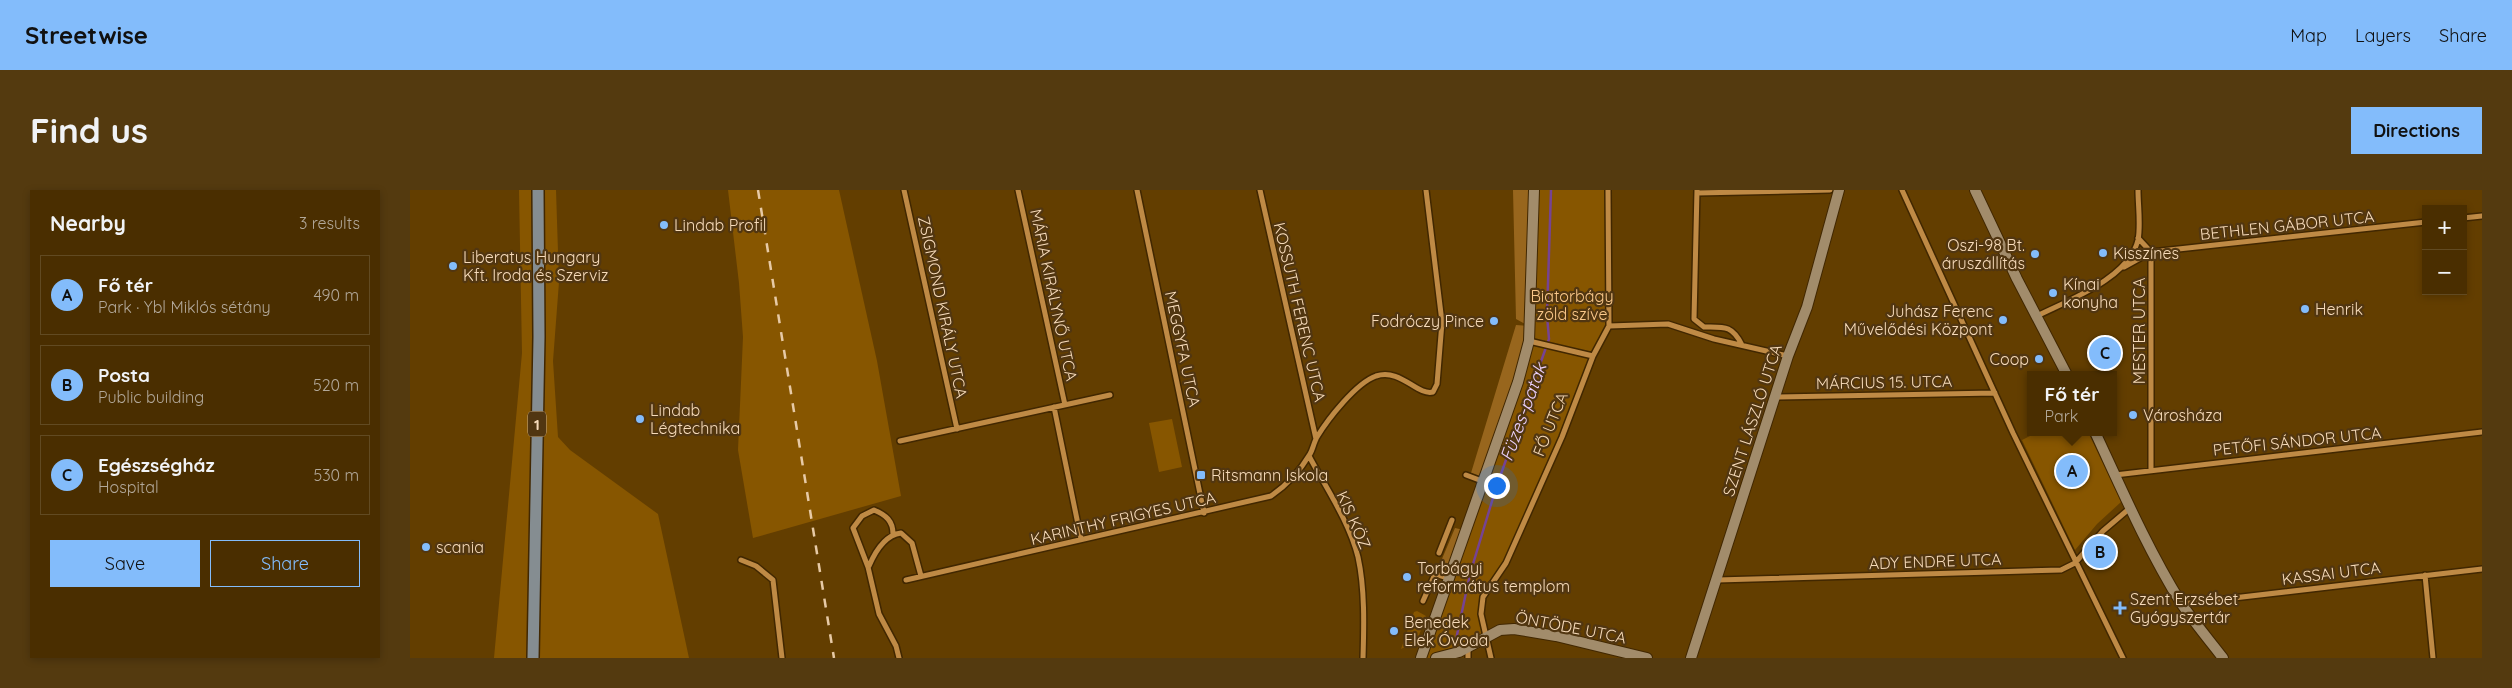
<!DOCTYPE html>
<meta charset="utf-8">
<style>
body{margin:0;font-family:Quicksand,sans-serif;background:#543a0f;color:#f1f3f6}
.controls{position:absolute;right:15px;top:15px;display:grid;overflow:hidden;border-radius:0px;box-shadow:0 2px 8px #0003}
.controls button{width:45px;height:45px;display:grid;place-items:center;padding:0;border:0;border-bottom:1px solid #614a22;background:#4a2e00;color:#f1f3f6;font:25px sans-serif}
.you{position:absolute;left:1086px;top:295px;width:18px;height:18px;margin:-12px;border:4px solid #fff;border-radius:50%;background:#1a73e8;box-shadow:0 0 0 8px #1a73e833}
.badge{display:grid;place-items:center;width:32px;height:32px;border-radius:50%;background:#83bcfb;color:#111;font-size:16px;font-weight:700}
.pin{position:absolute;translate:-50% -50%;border:2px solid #fff;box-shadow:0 1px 5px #0006}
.popup{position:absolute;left:1617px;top:181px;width:90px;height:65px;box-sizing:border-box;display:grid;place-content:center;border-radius:0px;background:#4a2e00;filter:drop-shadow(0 1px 4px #0005);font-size:16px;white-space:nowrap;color:#b2a899}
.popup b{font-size:19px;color:#f1f3f6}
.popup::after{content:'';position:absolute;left:50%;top:100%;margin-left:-10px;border:10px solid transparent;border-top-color:#4a2e00}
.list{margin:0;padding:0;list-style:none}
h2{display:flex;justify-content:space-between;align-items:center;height:65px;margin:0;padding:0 20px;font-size:21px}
h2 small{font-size:16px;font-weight:400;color:#b2a899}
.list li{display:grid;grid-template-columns:32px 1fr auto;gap:15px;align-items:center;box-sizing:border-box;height:80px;margin:0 10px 10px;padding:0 10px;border:1px solid #614a22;border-radius:0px}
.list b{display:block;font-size:19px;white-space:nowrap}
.list p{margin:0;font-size:16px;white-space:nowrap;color:#b2a899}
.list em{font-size:16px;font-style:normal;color:#b2a899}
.actions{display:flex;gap:10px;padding:15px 20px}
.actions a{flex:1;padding:11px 0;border:1px solid #83bcfb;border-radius:0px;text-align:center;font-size:18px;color:#83bcfb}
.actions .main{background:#83bcfb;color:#111}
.map{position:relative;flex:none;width:2072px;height:468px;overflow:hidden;border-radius:0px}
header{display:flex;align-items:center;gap:30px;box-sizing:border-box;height:70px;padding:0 25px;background:#83bcfb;color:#111}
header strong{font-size:24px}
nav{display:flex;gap:28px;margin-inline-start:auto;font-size:18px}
.intro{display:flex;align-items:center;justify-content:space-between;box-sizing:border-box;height:120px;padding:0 30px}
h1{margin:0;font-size:35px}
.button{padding:12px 22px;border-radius:0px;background:#83bcfb;color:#111;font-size:18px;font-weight:700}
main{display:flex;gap:30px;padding:0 30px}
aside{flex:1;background:#4a2e00;border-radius:0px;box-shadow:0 2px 8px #0003}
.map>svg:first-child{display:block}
.green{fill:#875600}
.forest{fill:#98661d}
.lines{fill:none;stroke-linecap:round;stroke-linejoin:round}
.stream{stroke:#764393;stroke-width:2.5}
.street-casing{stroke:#412700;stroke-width:8}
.secondary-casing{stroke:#412700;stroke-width:12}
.primary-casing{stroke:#412700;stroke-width:14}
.street{stroke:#bf8a45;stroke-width:5}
.secondary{stroke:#a28c6b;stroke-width:10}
.primary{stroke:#858d91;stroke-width:11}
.rail{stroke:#e7caa6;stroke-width:2.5;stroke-dasharray:9 9;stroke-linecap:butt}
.poi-dot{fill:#83bcfb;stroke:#513611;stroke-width:2}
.labels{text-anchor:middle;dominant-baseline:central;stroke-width:4.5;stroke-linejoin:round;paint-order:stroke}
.shield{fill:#513611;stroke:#c5aa87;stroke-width:1}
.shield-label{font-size:15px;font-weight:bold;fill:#f7dbba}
.poi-label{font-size:16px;fill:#f7dbba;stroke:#513611;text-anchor:start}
.street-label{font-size:16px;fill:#f7dbba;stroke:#513611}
.park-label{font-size:16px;fill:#fbc98b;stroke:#513611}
.water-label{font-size:18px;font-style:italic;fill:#ebd1fd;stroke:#513611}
</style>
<header>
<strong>Streetwise</strong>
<nav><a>Map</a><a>Layers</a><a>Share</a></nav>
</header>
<div class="intro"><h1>Find us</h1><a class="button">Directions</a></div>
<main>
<aside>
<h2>Nearby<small>3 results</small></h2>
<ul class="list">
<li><span class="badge">A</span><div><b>Fő tér</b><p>Park · Ybl Miklós sétány</p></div><em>490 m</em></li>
<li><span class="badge">B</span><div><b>Posta</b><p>Public building</p></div><em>520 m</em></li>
<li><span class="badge">C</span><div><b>Egészségház</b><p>Hospital</p></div><em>530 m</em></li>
</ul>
<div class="actions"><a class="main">Save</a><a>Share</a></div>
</aside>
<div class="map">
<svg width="2072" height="468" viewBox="0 0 2072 468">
<rect width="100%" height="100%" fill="#633e00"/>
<path class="green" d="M109 0H146L149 92 143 171 148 247 160 260 248 324 279 468H84L112 163Z
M318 0H429L467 171 491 306 343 348 328 260 333 147 329 93Z
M1127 0H1198L1199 136 1095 373 1073 407 1076 447 1026 468H1011L1113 191Z
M762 229 772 277 749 282 739 233Z
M1628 242H1678L1711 312 1687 334 1665 360 1612 250Z
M1007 421 1016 426 1007 451 991 459 1004 422Z"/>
<path class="forest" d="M1103 0H1120L1117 135 1106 129Z
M1106 135 1120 136 1096 224 1071 287 1061 283Z
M1045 338 1054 340 1036 381 1029 376Z"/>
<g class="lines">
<path class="stream" d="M1044 459 1060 384 1086 298 1139 149 1137 125 1141 0"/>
<defs>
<path id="street" d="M494 0 547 239
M608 0 655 215
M727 0 794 323
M850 0 906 249
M1287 0 1284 129 1294 137C1314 137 1322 135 1332 155
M1492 0 1603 243 1713 468
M1287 3 1420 0
M2053 28 2072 26
M1728 48 1741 62
M1741 62V280
M1714 77 1741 62 2016 32
M1627 126C1659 110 1719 88 1728 50 1731 35 1728 16 1728 0
M1199 136 1258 134 1304 149 1378 166
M1119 151 1183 166
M1365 207 1585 203
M644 217 671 349
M490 251 700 205
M899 266C916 298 939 331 948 367 955 399 954 436 953 468
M1056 285 1072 291
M1705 285 2072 242
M483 344C483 331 476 325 464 320L452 326 443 338 458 377 469 424 486 456 489 468
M1029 363 1042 330
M331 370 346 376 363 390 372 468
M459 376C465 362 475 345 491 343L502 353 511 386
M2015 385 2023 468
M496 390 861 306C877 295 890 281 900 264 903 259 904 252 907 247 918 229 946 193 966 186 991 178 1007 206 1023 202L1027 194 1032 132 1016 0
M1307 390 1651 380 1665 373 1693 341 1720 318
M1013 411 1025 384 1038 388
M1772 414 2072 379
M1058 468V458
M1081 468 1071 424 1073 407 1096 373 1152 247 1183 166 1199 136 1198 0"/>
<path id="secondary" d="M1565 0 1607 89 1657 185
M1685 242C1712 300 1737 358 1771 413 1784 432 1799 450 1813 468
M1011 468 1108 192 1119 151 1124 0
M1026 468 1049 462 1090 440 1104 439 1146 446 1237 468
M1281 468 1378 166 1397 117 1429 0"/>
<path id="primary" d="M123 468 129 147 128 0"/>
</defs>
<use href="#street" class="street-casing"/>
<use href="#secondary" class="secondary-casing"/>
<use href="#primary" class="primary-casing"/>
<use href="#street" class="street"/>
<use href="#secondary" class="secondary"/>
<use href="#primary" class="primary"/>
<path class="rail" d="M348 0 424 468"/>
</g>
<g class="poi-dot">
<circle cx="254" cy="35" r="5"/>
<circle cx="1693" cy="63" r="5"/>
<circle cx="1625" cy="64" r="5"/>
<circle cx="43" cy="76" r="5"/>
<circle cx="1643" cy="103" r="5"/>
<circle cx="1895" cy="119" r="5"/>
<circle cx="1593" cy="130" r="5"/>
<circle cx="1084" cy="131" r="5"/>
<circle cx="1629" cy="169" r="5"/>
<circle cx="1723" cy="225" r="5"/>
<circle cx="230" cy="229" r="5"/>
<rect x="786" y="280" width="10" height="10" rx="2.5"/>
<circle cx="16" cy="357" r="5"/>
<circle cx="997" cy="387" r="5"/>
<path d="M1707.5 410.5h5v5h5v5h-5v5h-5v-5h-5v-5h5z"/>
<circle cx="984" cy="441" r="5"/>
</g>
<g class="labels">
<rect class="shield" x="118" y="221.5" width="18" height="25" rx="4"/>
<g class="shield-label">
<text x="127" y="234">1</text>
</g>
<g class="poi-label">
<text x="264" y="35">Lindab Profil</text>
<text x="1615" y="55" text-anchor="end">Oszi-98 Bt.<tspan x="1615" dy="18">áruszállítás</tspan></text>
<text x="1703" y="63">Kisszínes</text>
<text x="53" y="67">Liberatus Hungary<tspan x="53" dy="18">Kft. Iroda és Szerviz</tspan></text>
<text x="1653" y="94">Kínai<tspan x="1653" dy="18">konyha</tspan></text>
<text x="1905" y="119">Henrik</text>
<text x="1583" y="121" text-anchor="end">Juhász Ferenc<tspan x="1583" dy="18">Művelődési Központ</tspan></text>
<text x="1074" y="131" text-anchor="end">Fodróczy Pince</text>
<text x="1619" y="169" text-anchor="end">Coop</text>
<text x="240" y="220">Lindab<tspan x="240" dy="18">Légtechnika</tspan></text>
<text x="1733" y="225">Városháza</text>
<text x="801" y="285">Ritsmann Iskola</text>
<text x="26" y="357">scania</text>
<text x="1007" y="378">Torbágyi<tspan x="1007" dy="18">református templom</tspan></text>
<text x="1720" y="409">Szent Erzsébet<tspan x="1720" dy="18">Gyógyszertár</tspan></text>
<text x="994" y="432">Benedek<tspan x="994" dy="18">Elek Óvoda</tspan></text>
</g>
<g class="street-label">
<text transform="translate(1877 35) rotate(-6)">BETHLEN GÁBOR UTCA</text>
<text transform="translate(644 105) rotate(78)">MÁRIA KIRÁLYNŐ UTCA</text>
<text transform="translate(533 117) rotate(78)">ZSIGMOND KIRÁLY UTCA</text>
<text transform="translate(890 122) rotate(77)">KOSSUTH FERENC UTCA</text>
<text transform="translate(1729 141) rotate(-90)">MESTER UTCA</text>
<text transform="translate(773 159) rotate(78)">MEGGYFA UTCA</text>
<text transform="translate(1474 192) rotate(-1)">MÁRCIUS 15. UTCA</text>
<text transform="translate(1342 230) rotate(-72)">SZENT LÁSZLÓ UTCA</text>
<text transform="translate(1140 234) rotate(-68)">FŐ UTCA</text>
<text transform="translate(1887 251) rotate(-6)">PETŐFI SÁNDOR UTCA</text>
<text transform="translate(713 328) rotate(-13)">KARINTHY FRIGYES UTCA</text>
<text transform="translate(944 330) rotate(66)">KIS KÖZ</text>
<text transform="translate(1525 371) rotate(-2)">ADY ENDRE UTCA</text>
<text transform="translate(1921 383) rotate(-7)">KASSAI UTCA</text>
<text transform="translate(1161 437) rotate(11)">ÖNTÖDE UTCA</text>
</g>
<g class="park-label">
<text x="1162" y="106">Biatorbágy<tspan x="1162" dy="18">zöld szíve</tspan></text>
</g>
<g class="water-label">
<text transform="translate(1113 222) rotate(-70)">Füzes-patak</text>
</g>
</g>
</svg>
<div class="controls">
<button>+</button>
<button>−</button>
</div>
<div class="you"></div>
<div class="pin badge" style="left:1662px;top:281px">A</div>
<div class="popup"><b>Fő tér</b>Park</div>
<div class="pin badge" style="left:1690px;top:362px">B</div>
<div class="pin badge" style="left:1695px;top:163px">C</div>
</div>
</main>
